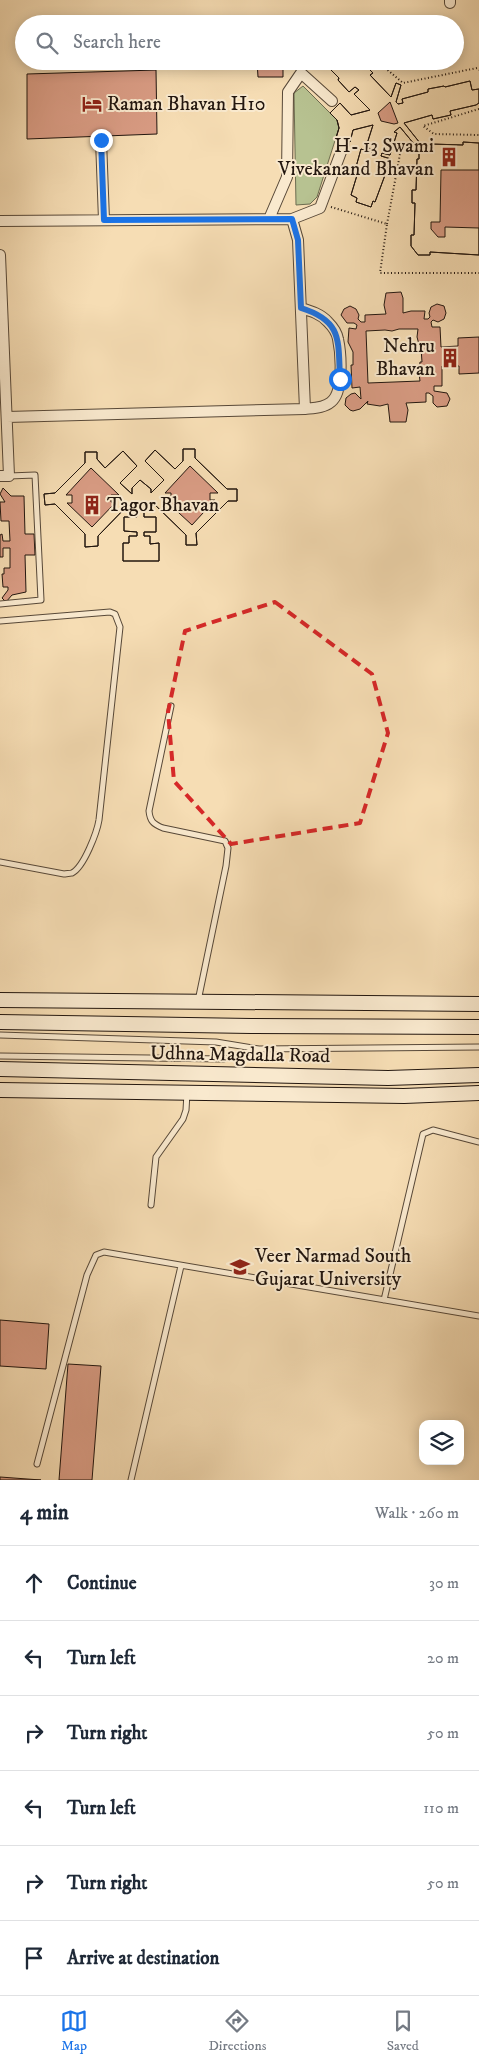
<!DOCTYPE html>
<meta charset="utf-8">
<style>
body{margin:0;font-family:"IM FELL DW Pica",serif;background:#f2f2f3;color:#1f2937}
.controls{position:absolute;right:15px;bottom:15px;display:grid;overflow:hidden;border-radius:10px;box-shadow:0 2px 12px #0003}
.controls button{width:45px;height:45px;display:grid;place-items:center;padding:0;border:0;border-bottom:1px solid #e0e1e3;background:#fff;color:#1f2937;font:25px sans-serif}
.stop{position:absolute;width:15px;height:15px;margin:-11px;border:4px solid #1a73e8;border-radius:50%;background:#fff}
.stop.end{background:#1a73e8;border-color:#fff;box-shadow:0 1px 5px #0008}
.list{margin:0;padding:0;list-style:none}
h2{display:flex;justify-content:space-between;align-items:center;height:65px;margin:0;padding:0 20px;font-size:21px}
h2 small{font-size:16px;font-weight:400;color:#747a83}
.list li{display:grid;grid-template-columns:32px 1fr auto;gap:15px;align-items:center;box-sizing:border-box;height:75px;padding:0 20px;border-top:1px solid #e0e1e3}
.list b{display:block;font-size:19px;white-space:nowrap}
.list em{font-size:16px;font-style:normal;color:#747a83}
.icon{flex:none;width:28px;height:28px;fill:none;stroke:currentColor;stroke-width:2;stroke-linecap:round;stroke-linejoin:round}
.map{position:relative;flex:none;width:479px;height:1480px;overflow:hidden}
.search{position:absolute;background:#fff;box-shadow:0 2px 12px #0003;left:15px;right:15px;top:15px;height:55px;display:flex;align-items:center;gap:12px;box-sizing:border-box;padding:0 18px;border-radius:28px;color:#747a83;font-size:19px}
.sheet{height:515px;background:#fff}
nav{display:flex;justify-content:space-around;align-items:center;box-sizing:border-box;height:70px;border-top:1px solid #e0e1e3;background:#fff;font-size:14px;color:#747a83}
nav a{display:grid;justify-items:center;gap:2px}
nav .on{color:#1a73e8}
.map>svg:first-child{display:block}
.green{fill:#b7c291;stroke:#6c6c50}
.building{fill:#d99c84;stroke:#22160f;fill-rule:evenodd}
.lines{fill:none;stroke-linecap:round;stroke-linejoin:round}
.lane-casing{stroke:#574838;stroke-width:7}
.street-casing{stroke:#574838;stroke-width:12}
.secondary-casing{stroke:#22160f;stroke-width:16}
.path{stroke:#22160f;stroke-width:2;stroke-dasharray:1 2.5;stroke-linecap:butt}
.lane{stroke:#f9e9ce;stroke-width:5}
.street{stroke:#f9e9ce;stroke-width:10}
.secondary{stroke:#f9e9ce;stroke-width:14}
.route{stroke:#1a73e8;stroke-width:6}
.marked{fill:none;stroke:#d62828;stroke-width:4;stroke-dasharray:10 6;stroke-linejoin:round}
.labels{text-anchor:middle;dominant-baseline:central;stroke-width:4;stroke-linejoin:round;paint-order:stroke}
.poi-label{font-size:20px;fill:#22160f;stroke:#f9e9ce;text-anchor:start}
.street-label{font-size:20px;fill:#22160f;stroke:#f9e9ce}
</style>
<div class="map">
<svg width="479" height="1480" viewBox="0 0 479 1480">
<rect width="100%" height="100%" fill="#f6ddb4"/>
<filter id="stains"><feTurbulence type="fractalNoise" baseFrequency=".004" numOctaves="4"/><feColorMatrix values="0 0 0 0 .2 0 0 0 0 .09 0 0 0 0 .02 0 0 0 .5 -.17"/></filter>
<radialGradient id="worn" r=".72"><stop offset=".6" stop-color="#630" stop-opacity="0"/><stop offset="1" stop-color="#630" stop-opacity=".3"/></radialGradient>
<path class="green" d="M303 86 337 120 339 128 317 197 310 204 296 205 294 93Z"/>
<path class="building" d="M257 61H269V67H283V77H258Z
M322 61H361L373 73 370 75 391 97 396 83 401 85 396 102 398 104 403 103 402 99 428 92V89L444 86 445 87 470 81 472 90 479 89V103L476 105 450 111 451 115 433 119 432 115 404 123 424 148H431V144L463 145V142L479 143V170H441L440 222H431V229L438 237H445V227L479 228V255L430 252V255H418L411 246V235H414L415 203H412V190H416L417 159H419V150L400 127 394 132 397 133 390 155 382 153 381 156 391 159 375 202 373 201 371 207 356 202 357 198 351 195 358 172 364 174 365 170 356 167 361 149 373 153 374 150 366 147 373 125 353 130 350 142 336 138 339 128 337 120 330 113 340 103 351 115 370 110 354 94 359 90 355 87 349 92 338 80 339 78ZM390 102 398 123 394 124 381 121 378 113Z
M322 61H361L373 73 370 75 391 97 396 83 401 85 396 102 398 104 403 103 402 99 428 92V89L444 86 445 87 470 81 472 90 479 89V103L476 105 450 111 451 115 433 119 432 115 404 123 424 148H431V144L463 145V142L479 143V255L430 252V255H418L411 246V235H414L415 203H412V190H416L417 159H419V150L400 127 394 132 397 133 390 155 382 153 381 156 391 159 375 202 373 201 371 207 356 202 357 198 351 195 358 172 364 174 365 170 356 167 361 149 373 153 374 150 366 147 373 125 353 130 350 142 336 138 339 128 337 120 330 113 340 103 351 115 370 110 354 94 359 90 355 87 349 92 338 80 339 78Z
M156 70 157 134 27 139V74Z
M401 292 403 298V313L411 311H425L424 319H428L430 317 429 313 431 307 437 304 444 306 446 313 444 319 438 322 433 320 431 322 432 327H440L441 347 458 346V338L479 337V373L459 374V366H442V386H434V391L447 393 450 399 447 406 437 407 433 403V396L429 393H426V402L406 403 408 410 406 422H390L388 404 380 406 367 404 368 401 360 409 353 411 350 410 345 405 346 398 351 394 355 393 361 399 360 387 352 388 351 365H353V352L348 342 349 328 356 329 357 325 354 323H347L341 315 344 309 350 306 356 309 359 315 358 319 361 322H365V315L386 314 384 305 386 293ZM399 329H418L417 337 420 348H421L422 362H420L419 373 420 381 368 383 366 331 385 330 392 331Z
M183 449H195V458L227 489H237V501H228L196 533 197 545H186V535L151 501V510H144V517H156V532H144V536H150V544L159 543V561H123V543H129V536H137V532L124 531V517H137V511H131V502L98 536V546L85 547V534L55 504 45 505 44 494 55 493 85 463V452H97V459L105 468 123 451 137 466 120 483 132 494V488L140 480 151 489V493L164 480 145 461 155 450 175 469 183 461ZM190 466 218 493H210V500H215L192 525 166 501H171V493H165ZM91 468 119 495H111V502H116L92 527 67 503H72V495H66Z
M183 449H195V458L227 489H237V501H228L196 533 197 545H186V535L151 501V510H144V517H156V532H144V536H150V544L159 543V561H123V543H129V536H137V532L124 531V517H137V511H131V502L98 536V546L85 547V534L55 504 45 505 44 494 55 493 85 463V452H97V459L105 468 123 451 137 466 120 483 132 494V488L140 480 151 489V493L164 480 145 461 155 450 175 469 183 461Z
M3 488 11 496H24L25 534H34L35 555H25L26 592 12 595 6 602 2 598 8 590V587H3L2 574H4V568H10V548H3V557H0V535L2 534 3 541H10L9 521H1L0 502H5L0 494Z
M0 1320 49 1324 46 1369 0 1366Z
M68 1364 101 1366 92 1480H59Z
M0 1477 41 1480H0Z"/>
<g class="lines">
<defs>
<path id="lane" d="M0 604 41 600 35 475 9 476
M0 621 110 612 115 614 120 627 99 820C97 832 84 867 72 873 71 873 65 874 64 874L0 862
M171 706 149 811C150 821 153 824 163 828L225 841 228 848 226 866 198 1001
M0 1035 216 1042 259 1049 479 1047
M0 1056 224 1059 256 1050
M151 1205 156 1157 183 1119 186 1110 187 1093
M384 1300 423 1134 433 1130 479 1142
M37 1464 87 1275 96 1255 104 1252 479 1316
M131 1480 181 1266"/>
<path id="street" d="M450 3V0
M101 140 104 220
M269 219 287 177 288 92 301 73 332 101
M0 221 292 219 320 208 344 144
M0 255 9 476H0
M301 308C311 311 321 314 328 322 332 326 337 333 338 339 341 353 344 392 331 402 324 408 314 408 305 409
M7 417 305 409 298 240 292 219"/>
<path id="secondary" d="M0 1000 479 1004
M0 1022 251 1026 479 1027
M0 1069 388 1078 479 1075
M0 1090 404 1096 479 1093"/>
</defs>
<use href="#lane" class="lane-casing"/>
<use href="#street" class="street-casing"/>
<use href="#secondary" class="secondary-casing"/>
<path class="path" d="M377 61 403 83 477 68 479 70
M479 109 423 126 434 134 479 135
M331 207 387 224 380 273H479
M387 224 400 154"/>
<use href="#lane" class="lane"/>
<use href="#street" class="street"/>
<use href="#secondary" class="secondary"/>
</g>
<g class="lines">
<path class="route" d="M101 140 104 220 292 219 298 240 301 308C343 321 338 341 340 379"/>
</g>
<path class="marked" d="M275 602 372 674 388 733 360 823 231 844 174 781 168 712 185 631Z"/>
<defs>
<symbol id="hotel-bare" viewBox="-9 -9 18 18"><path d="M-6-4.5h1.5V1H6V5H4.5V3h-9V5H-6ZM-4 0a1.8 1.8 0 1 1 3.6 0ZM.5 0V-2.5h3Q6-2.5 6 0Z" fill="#8f2418" stroke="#f9e9ce" stroke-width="2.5" paint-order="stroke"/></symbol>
<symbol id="building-bare" viewBox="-9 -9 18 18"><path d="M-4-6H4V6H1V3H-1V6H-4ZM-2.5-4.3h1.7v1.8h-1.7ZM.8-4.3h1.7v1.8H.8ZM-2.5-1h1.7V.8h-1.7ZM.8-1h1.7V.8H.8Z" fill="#8f2418" stroke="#f9e9ce" stroke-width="2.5" paint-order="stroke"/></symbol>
<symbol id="university-bare" viewBox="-9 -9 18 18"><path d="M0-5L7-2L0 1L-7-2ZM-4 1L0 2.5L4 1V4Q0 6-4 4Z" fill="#8f2418" stroke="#f9e9ce" stroke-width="2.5" paint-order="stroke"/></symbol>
</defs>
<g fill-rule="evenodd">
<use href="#hotel-bare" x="78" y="90" width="28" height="28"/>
<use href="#building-bare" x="435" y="143" width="28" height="28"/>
<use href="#building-bare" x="436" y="344" width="28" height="28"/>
<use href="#building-bare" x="78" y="491" width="28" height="28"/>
<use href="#university-bare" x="226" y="1253" width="28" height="28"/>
</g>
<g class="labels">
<g class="poi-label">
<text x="107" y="104">Raman Bhavan H10</text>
<text x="434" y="146" text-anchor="end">H- 13 Swami<tspan x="434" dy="23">Vivekanand Bhavan</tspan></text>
<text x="435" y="346" text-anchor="end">Nehru<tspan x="435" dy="23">Bhavan</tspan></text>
<text x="107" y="505">Tagor Bhavan</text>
<text x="255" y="1256">Veer Narmad South<tspan x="255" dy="23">Gujarat University</tspan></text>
</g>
<g class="street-label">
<text transform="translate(240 1055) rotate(1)">Udhna Magdalla Road</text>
</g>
</g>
<rect width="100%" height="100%" filter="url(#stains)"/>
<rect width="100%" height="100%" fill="url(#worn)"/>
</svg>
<div class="controls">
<button><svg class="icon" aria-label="layers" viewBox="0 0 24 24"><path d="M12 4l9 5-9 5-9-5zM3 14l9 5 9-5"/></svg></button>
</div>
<div class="stop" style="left:340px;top:379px"></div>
<div class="stop end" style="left:101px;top:140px"></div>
<div class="search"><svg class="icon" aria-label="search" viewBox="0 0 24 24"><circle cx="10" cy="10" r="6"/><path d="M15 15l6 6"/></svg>Search here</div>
</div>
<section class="sheet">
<h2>4 min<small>Walk · 260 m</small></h2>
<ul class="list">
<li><svg class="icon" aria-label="ahead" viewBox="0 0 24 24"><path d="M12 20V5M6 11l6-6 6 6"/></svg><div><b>Continue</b></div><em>30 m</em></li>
<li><svg class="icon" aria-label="left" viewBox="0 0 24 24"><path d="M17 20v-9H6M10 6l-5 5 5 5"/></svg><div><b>Turn left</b></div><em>20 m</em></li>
<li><svg class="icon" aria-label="right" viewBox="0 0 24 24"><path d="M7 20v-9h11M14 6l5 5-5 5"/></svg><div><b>Turn right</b></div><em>50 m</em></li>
<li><svg class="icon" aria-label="left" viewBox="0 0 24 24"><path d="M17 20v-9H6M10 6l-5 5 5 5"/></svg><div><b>Turn left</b></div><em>110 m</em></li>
<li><svg class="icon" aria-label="right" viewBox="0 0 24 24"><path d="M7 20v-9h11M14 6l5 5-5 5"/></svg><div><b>Turn right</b></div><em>50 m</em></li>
<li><svg class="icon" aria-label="arrive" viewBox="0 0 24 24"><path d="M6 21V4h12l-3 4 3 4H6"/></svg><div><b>Arrive at destination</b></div></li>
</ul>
</section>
<nav>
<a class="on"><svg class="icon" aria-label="map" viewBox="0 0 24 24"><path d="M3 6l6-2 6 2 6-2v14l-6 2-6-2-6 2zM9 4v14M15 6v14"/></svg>Map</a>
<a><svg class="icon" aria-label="directions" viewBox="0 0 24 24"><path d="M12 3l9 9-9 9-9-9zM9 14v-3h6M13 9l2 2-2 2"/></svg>Directions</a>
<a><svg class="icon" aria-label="saved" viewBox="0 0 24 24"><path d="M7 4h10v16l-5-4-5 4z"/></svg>Saved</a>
</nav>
